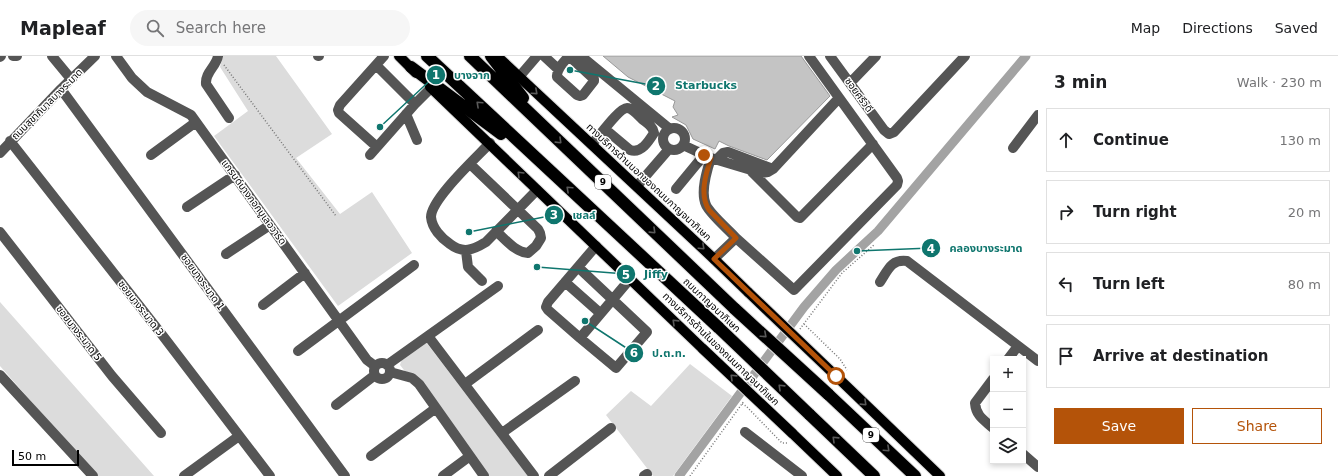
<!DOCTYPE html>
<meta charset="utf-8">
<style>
body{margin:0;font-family:"DejaVu Sans","Noto Sans Thai",sans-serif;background:#f6f6f6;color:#202124}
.controls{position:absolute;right:12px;bottom:12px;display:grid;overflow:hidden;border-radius:0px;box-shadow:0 2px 6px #0003}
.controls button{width:36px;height:36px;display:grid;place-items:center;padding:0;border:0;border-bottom:1px solid #e0e0e0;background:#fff;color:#202124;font:20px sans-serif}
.scale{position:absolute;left:12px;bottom:10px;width:67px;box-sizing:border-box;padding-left:4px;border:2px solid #000;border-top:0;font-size:11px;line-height:14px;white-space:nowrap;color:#000;-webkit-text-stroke:3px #fff;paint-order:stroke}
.stop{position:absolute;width:12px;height:12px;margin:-9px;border:3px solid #b45309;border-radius:50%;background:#fff}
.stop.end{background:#b45309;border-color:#fff;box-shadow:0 1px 4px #0008}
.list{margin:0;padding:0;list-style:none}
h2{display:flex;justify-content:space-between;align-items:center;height:52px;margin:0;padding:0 16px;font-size:17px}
h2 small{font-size:13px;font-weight:400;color:#757577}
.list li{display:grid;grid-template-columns:26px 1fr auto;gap:12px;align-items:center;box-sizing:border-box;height:64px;margin:0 8px 8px;padding:0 8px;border:1px solid #e0e0e0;border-radius:0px}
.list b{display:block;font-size:15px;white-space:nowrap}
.list em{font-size:13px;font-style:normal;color:#757577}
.actions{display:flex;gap:8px;padding:12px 16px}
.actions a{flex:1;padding:9px 0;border:1px solid #b45309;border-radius:0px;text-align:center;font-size:14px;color:#b45309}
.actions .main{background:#b45309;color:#fff}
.icon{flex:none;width:22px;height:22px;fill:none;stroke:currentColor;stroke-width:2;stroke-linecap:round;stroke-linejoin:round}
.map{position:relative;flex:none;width:1038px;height:420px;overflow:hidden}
header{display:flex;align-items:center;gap:24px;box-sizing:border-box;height:56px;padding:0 20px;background:#fff;border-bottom:1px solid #e0e0e0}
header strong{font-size:19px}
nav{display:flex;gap:22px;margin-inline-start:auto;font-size:14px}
.search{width:280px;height:36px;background:#f6f6f6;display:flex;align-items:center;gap:10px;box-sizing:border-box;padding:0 14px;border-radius:22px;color:#757577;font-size:15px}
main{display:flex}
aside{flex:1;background:#fff}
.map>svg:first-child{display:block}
.green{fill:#dcdcdc}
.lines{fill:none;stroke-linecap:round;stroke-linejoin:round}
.canal{stroke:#a3a3a3;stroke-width:9}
.building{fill:#c4c4c4;stroke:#999}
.major-casing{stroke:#dbdbdb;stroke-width:12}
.highway-casing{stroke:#dbdbdb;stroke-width:14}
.path{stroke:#777;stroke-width:1.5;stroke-dasharray:1 2;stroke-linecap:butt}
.minor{stroke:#555;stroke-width:10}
.major{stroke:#000;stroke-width:10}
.highway{stroke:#000;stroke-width:12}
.major-bridge-casing{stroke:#dbdbdb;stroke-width:12;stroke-linecap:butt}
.highway-bridge-casing{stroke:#dbdbdb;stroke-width:14;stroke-linecap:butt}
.major-bridge{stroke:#000;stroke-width:10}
.highway-bridge{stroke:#000;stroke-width:12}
.oneway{stroke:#595959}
.route{stroke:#b45309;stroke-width:5}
.labels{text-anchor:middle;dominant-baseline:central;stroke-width:3;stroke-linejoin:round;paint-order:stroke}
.shield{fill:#fff;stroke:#4c4c4c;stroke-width:1}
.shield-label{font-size:9px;font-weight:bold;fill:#000}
.street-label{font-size:10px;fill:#000;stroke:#fff}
.leader{fill:none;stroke:#0f766e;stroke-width:1.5}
.callout-dot{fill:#0f766e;stroke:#fff;stroke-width:1.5}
.mark-label{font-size:12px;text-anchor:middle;font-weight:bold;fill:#fff}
.callout-label{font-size:11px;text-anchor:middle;font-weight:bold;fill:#0f766e;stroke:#fff;stroke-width:3;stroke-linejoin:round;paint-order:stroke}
</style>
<header>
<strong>Mapleaf</strong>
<div class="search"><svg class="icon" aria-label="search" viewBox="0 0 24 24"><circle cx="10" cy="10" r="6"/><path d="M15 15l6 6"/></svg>Search here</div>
<nav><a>Map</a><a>Directions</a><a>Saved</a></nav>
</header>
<main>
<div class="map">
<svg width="1038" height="420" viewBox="0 0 1038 420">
<rect width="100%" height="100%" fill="#fff"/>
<path class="green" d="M223 0H276L332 78 296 102 340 158 372 136 412 197 338 250 214 80 248 55 220 11Z
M0 246 154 420H97L0 310Z
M426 286 528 420H487L400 309 402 303Z
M690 308 732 340 673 420H653L606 359 631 335 651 350Z"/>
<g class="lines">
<path class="canal" d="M679 420 804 251 836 214 878 175 1026 0"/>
</g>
<path class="building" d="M603 0H801L830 40 767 104 729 90 719 85 715 93 693 83 686 69 672 61 678 59 673 51 675 45 628 21Z"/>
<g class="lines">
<defs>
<path id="major" d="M399 0 416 17
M497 0 714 203 749 237
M430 31 703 293
M836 320 940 420
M792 377 837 420"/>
<path id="highway" d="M427 0 719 272
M470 0 735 253
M491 0 523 42
M411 11 501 78
M828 338 915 420
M809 358 874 420"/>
</defs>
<use href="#major" class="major-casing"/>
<use href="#highway" class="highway-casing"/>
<path class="path" d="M224 9 336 160
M804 268 840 303 847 314
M800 273 842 217 875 188
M742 348 746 350 782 387H788
M690 420 744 345"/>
<path class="minor" d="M13 0H17
M52 0 71 23
M116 0 132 22 147 36 191 59 367 304 375 310
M218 0C216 11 205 16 206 28L229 62
M318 0H319
M544 0 558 13
M569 0 594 23V25L583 39 580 40 577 39 557 21C556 13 564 6 569 0Z
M581 0 670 73
M830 0 884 74 889 78 894 76 965 0
M0 1 1 0
M376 9 415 48
M519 21 537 0
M850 27 876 0
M61 33 345 420
M406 58 417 84
M663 83a11 11 0 1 1 22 0a11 11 0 1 1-22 0Z
M10 85 163 280 270 420
M490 87C477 101 431 143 431 161 432 172 441 182 450 188 463 198 473 194 486 186L537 134
M592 88C598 82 619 52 627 52 632 52 638 59 642 63 647 67 653 70 654 77 649 85 641 98 630 94L605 73
M683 89 711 102 761 117 768 116 773 113 839 42
M377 91 339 57 338 54 340 49 384 0
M1013 92 1038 59
M0 97 61 33 95 0
M151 99 196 66
M370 99 415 48 431 32
M711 102C707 114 700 136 706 149 711 159 728 173 736 182
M716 104 723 97 728 96 773 113
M470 108 538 173 540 177 541 182 536 190 528 197C515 196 506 184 496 175
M751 115 797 161 800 162 873 88
M637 130 669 93
M676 133 704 99
M187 151 235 119
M0 176 112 320 161 377
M596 190 548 246 546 251 548 254 580 282 630 223
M466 195 468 211 482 225
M226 198 270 169
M714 203 736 182 794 234 897 129 898 125 897 122 809 0
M578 211 647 276 616 312 580 282
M565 226 600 257
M880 226C888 214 891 203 907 205L1038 305
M263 249 305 217
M428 280 534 420
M298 295 414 209
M1008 303 1018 290
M374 315a8 8 0 1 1 16 0a8 8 0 1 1-16 0Z
M387 309 498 230
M390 316 412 322 419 328 484 420
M0 319 93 420
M993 323 975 347C976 360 984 364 993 372
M465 328 538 274
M336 349 375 319
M745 376 802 420
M502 377 575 325
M1023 398 1038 411
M371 400 436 352
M184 420 239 380
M443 420 470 400
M549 420 611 372
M644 420 647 418"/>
<use href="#major" class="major"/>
<use href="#highway" class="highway"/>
<defs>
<path id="major-bridge" d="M749 237 836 320
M703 293 792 377"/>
<path id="highway-bridge" d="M735 253 828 338
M719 272 809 358"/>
</defs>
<use href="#major-bridge" class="major-bridge-casing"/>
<use href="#highway-bridge" class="highway-bridge-casing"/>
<use href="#major-bridge" class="major-bridge"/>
<use href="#highway-bridge" class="highway-bridge"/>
</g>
<defs><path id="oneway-chevron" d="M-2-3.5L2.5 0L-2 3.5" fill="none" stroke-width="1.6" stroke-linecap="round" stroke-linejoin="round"/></defs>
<g class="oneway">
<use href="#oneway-chevron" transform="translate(535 36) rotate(42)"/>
<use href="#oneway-chevron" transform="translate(479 48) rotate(-137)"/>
<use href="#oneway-chevron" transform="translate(559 85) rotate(44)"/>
<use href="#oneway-chevron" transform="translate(520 118) rotate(-135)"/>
<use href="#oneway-chevron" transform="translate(569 133) rotate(-137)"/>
<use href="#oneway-chevron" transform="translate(653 175) rotate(44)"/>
<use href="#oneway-chevron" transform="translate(702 191) rotate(43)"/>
<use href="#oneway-chevron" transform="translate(675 266) rotate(-136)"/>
<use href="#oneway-chevron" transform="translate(764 279) rotate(42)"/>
<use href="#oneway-chevron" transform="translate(733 321) rotate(-136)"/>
<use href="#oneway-chevron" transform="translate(781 331) rotate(-136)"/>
<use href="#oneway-chevron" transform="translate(864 347) rotate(44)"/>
<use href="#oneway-chevron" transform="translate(835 383) rotate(-136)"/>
<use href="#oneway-chevron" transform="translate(887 393) rotate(43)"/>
</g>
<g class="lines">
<path class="route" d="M704 99 711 102C706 117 699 139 709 154L736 182 714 203 836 320"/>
</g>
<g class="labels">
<g class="shield">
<rect x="595" y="119" width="16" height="14" rx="3"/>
<rect x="863" y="372" width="16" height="14" rx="3"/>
</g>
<g class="shield-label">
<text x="603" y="126">9</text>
<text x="871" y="379">9</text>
</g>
<g class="street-label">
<text transform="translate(859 39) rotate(54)">ซอยศรีวดี</text>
<text transform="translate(47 48) rotate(-45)">ถนนสุขาภิบาลบางระมาด</text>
<text transform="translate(649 126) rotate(43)">ทางบริการด้านนอกของถนนกาญจนาภิเษก</text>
<text transform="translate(254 146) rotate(54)">แกรนด์บางกอกบูเลอวาร์ด</text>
<text transform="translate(203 226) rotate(54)">ซอยบางระมาด 1</text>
<text transform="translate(712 249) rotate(43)">ถนนกาญจนาภิเษก</text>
<text transform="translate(141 252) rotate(52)">ซอยบางระมาด 3</text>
<text transform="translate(79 277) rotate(52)">ซอยบางระมาด 5</text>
<text transform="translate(721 293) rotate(44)">ทางบริการด้านในของถนนกาญจนาภิเษก</text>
</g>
</g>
<path class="leader" d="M380 71L436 19M570 14L656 30M469 176L554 159M857 195L931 192M537 211L626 218M585 265L634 297"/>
<g class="callout-dot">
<circle cx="380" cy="71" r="4"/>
<circle cx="570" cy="14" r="4"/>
<circle cx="469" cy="176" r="4"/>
<circle cx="857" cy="195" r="4"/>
<circle cx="537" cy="211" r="4"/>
<circle cx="585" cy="265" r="4"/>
<circle cx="436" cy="19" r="10"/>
<circle cx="656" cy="30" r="10"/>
<circle cx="554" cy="159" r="10"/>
<circle cx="931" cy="192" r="10"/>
<circle cx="626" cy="218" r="10"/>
<circle cx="634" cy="297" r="10"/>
</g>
<g class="mark-label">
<text x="436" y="23">1</text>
<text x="656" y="34">2</text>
<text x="554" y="163">3</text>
<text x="931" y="197">4</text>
<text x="626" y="223">5</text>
<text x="634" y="301">6</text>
</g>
<g class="callout-label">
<text x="472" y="23">บางจาก</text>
<text x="706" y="33">Starbucks</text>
<text x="584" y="163">เชลล์</text>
<text x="986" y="196">คลองบางระมาด</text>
<text x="656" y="222">Jiffy</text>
<text x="669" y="301">ป.ต.ท.</text>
</g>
</svg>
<div class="controls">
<button>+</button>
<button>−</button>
<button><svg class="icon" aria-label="layers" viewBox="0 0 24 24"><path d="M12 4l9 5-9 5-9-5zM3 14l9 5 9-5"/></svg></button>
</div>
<div class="scale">50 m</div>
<div class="stop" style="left:836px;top:320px"></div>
<div class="stop end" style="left:704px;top:99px"></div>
</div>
<aside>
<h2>3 min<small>Walk · 230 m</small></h2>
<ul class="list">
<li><svg class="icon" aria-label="ahead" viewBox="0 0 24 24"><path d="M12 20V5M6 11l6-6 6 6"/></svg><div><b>Continue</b></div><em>130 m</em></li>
<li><svg class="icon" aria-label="right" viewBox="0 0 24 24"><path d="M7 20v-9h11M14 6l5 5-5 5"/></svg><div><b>Turn right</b></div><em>20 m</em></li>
<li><svg class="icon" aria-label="left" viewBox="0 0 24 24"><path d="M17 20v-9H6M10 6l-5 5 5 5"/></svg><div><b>Turn left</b></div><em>80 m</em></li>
<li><svg class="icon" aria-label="arrive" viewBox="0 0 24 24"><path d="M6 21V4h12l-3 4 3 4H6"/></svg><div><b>Arrive at destination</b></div></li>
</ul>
<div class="actions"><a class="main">Save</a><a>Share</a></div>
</aside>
</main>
